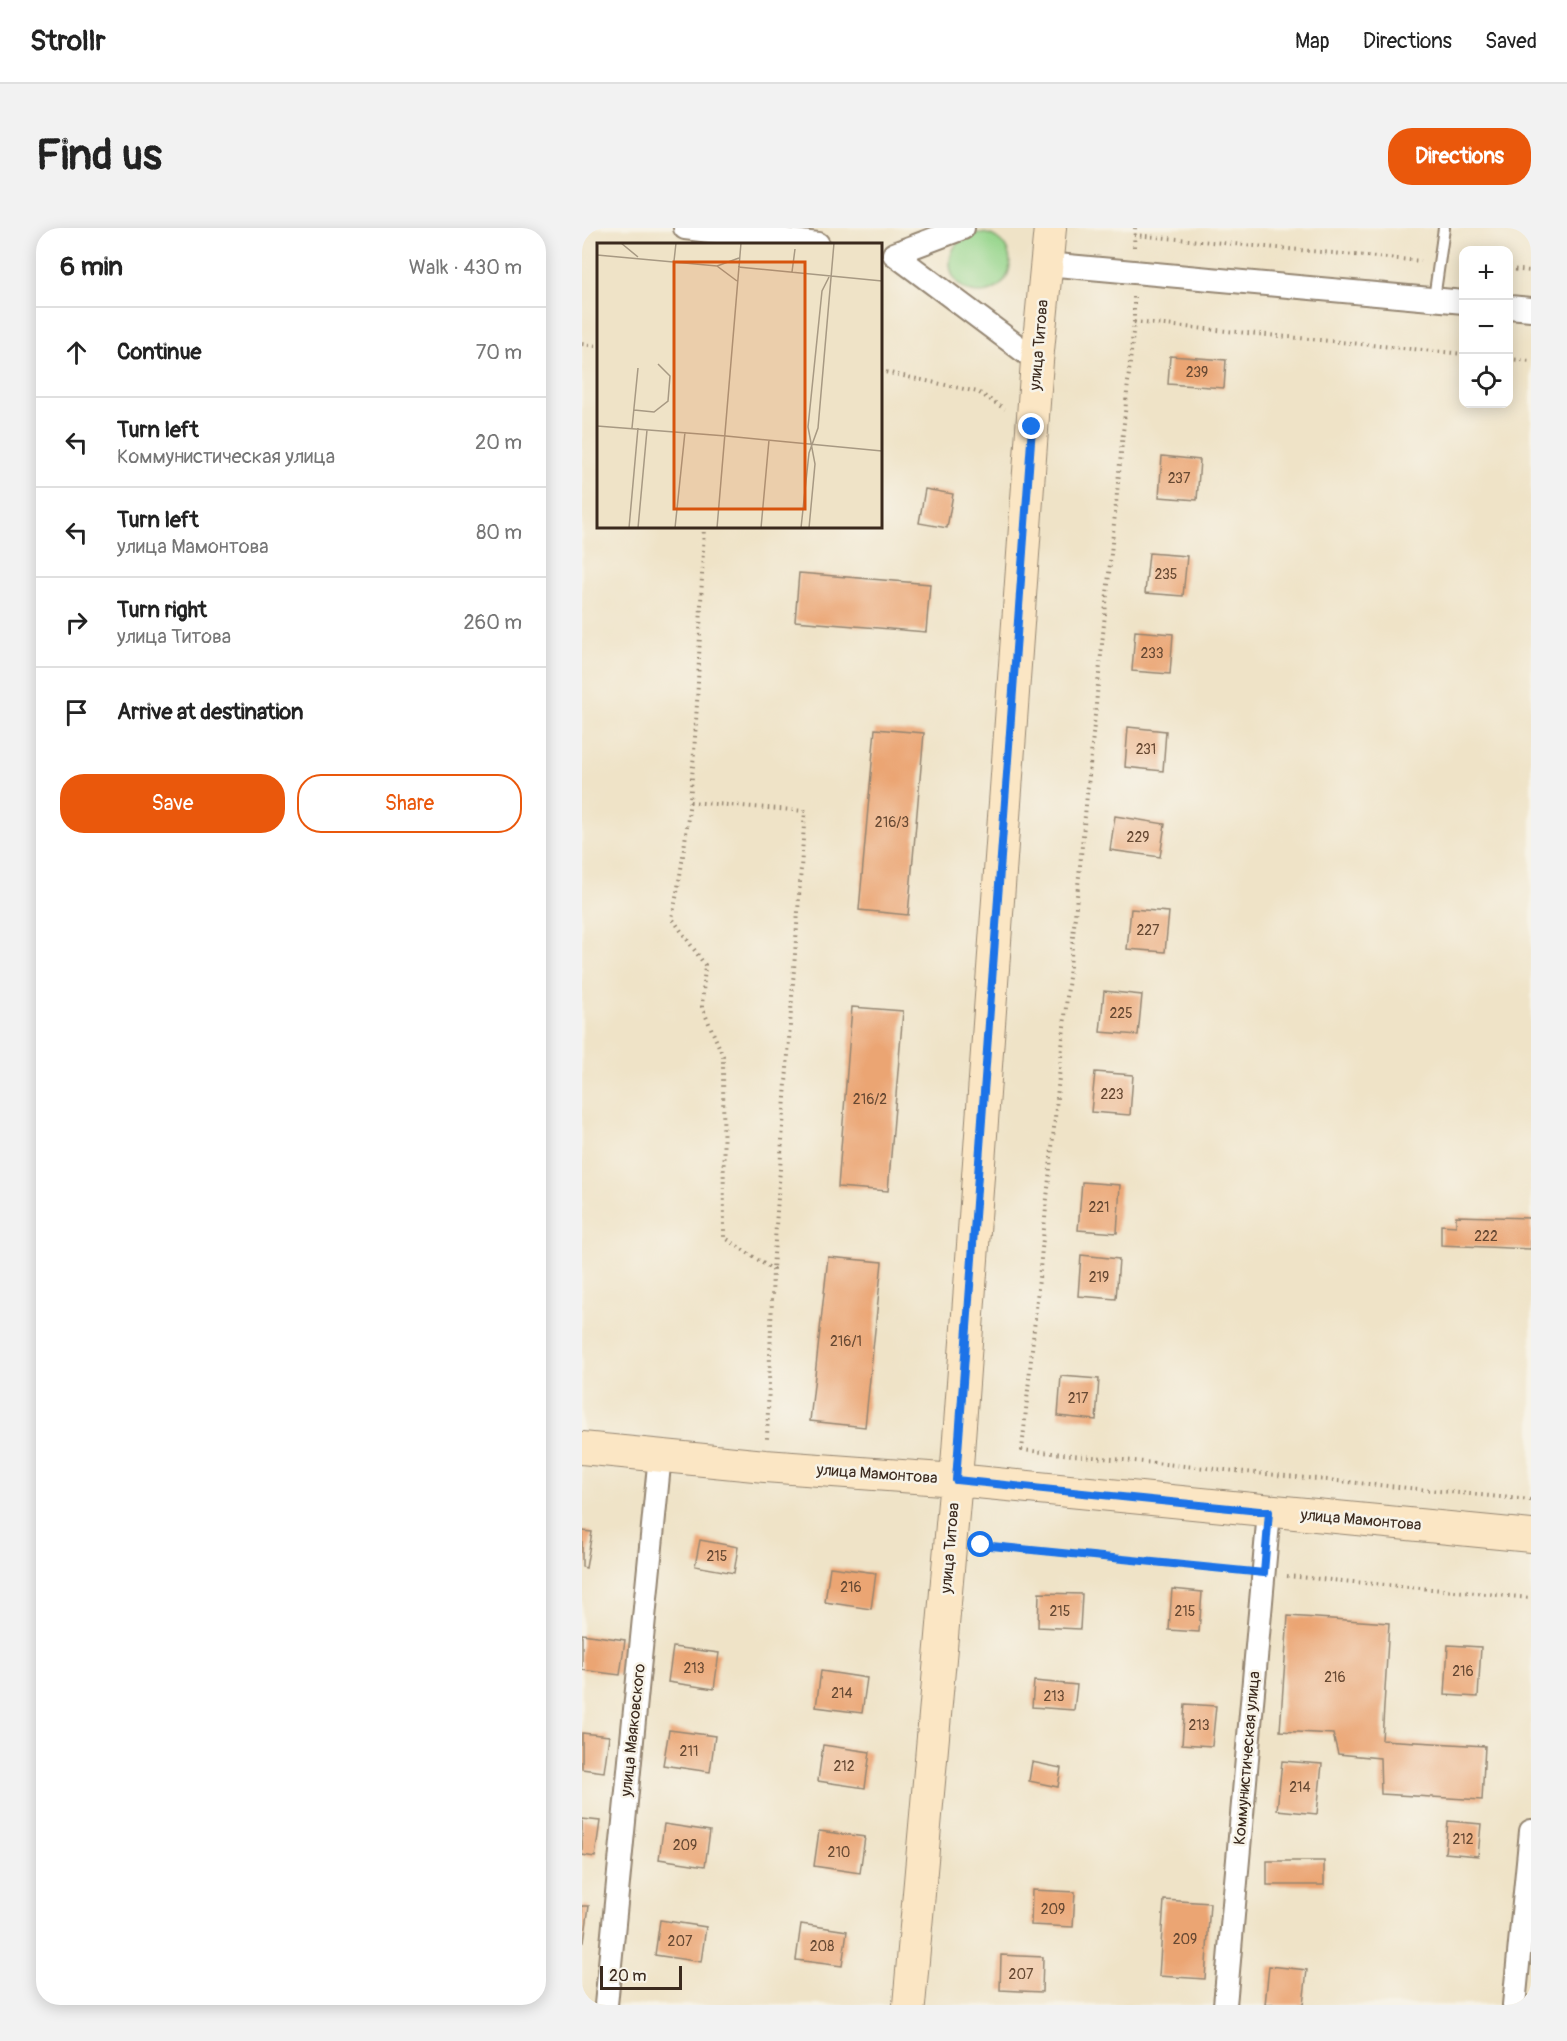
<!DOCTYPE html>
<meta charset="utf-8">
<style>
body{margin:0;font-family:Pangolin,sans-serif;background:#f2f2f2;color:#222}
.controls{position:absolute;right:18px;top:18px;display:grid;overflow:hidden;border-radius:12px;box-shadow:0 3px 15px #0003}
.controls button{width:54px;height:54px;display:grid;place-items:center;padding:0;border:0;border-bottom:2px solid #e0e0e0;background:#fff;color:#222;font:30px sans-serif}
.scale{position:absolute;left:18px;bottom:15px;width:82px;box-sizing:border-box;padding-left:6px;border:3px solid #3b2a1e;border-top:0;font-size:16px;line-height:21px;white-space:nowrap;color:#3b2a1e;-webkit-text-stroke:4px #f7f3e8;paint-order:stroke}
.stop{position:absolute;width:18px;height:18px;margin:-14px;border:4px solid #1a73e8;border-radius:50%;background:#fff}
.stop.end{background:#1a73e8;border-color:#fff;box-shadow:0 2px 6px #0008}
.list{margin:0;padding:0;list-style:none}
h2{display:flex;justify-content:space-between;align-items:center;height:78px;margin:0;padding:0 24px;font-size:26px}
h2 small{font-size:20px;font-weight:400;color:#767676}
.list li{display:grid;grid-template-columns:39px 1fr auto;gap:18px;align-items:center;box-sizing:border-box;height:90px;padding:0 24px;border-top:2px solid #e0e0e0}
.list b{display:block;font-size:22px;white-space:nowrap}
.list p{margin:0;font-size:20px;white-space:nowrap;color:#767676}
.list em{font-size:20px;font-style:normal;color:#767676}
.actions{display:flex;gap:12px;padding:18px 24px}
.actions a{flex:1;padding:14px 0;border:2px solid #ea580c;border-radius:24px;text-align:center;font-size:21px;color:#ea580c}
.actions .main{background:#ea580c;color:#fff}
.icon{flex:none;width:33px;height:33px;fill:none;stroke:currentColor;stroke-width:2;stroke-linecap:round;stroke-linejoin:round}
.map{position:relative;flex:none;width:949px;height:1777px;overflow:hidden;border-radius:24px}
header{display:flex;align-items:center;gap:36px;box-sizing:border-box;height:84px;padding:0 30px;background:#fff;border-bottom:2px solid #e0e0e0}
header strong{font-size:28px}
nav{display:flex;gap:33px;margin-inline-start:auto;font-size:21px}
.intro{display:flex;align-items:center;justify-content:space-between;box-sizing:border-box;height:144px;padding:0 36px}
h1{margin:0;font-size:42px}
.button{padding:15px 27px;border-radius:24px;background:#ea580c;color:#fff;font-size:21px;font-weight:700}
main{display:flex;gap:36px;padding:0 36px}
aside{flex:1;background:#fff;border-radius:24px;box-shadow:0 3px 15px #0003}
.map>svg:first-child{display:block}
.green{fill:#97d68d;stroke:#698056;stroke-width:1.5}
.building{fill:#eba573}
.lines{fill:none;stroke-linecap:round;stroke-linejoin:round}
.lane-casing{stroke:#958672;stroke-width:14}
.street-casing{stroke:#958672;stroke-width:26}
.secondary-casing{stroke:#958672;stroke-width:34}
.path{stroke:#958672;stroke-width:4;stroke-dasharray:1.5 4.5;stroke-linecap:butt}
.lane{stroke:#fff;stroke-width:10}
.street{stroke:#fff;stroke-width:22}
.secondary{stroke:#fbe6c4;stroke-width:32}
.route{stroke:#1a73e8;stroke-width:8}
.labels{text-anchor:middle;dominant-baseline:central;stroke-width:5;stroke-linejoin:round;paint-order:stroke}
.number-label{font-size:14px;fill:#674933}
.street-label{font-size:16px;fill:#3b2a1e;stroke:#f7f3e8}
.inset-road{fill:none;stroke:#a79983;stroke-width:1.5}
.view{fill:#d7540e;fill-opacity:0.15;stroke:#d7540e;stroke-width:3}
.inset-edge{fill:none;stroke:#3b2a1e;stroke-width:3}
</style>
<header>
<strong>Strollr</strong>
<nav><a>Map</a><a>Directions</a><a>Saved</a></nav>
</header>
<div class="intro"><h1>Find us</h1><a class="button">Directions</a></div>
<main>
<aside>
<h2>6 min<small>Walk · 430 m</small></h2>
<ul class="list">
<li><svg class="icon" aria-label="ahead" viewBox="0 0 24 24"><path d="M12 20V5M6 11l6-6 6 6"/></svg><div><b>Continue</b></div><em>70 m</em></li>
<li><svg class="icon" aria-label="left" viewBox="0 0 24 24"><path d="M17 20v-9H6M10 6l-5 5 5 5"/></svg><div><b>Turn left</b><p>Коммунистическая улица</p></div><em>20 m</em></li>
<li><svg class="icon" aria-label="left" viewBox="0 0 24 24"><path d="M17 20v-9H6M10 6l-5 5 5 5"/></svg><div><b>Turn left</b><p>улица Мамонтова</p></div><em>80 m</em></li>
<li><svg class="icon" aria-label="right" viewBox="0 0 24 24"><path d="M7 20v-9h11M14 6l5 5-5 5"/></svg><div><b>Turn right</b><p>улица Титова</p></div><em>260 m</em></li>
<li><svg class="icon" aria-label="arrive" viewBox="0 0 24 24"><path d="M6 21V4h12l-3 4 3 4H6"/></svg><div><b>Arrive at destination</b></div></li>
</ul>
<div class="actions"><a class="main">Save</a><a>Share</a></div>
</aside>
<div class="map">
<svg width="949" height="1777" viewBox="0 0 949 1777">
<rect width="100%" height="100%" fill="#f7f3e8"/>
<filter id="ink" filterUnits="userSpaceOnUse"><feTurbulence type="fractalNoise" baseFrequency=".0167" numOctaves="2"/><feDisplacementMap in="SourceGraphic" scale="12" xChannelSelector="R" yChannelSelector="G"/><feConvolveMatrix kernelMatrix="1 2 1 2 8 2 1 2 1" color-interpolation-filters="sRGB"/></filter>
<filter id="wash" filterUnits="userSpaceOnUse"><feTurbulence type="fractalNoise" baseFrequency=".008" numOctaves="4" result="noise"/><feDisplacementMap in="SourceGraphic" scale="24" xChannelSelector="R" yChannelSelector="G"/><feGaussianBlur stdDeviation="1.35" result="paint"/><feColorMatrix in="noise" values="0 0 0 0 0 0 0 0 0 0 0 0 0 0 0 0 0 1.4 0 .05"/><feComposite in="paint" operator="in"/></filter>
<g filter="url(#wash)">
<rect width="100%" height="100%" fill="#efe3c7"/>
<path class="green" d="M368 35a30 30 0 1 1 60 0a30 30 0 1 1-60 0Z"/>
<g id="blocks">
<path class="building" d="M588 128 644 132 642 160 586 156Z
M580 228 618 232 615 272 577 269Z
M343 261 371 266 365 300 337 295Z
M567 325 605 328 601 368 563 365Z
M217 345 348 356 344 404 213 393Z
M553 403 591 406 588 446 550 443Z
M546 499 584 503 581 543 543 539Z
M293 501 342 505 326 687 277 682Z
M533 588 583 596 578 629 528 622Z
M549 681 587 684 583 724 545 721Z
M522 763 560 767 556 807 518 804Z
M270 779 321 783 306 963 256 959Z
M513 844 551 847 548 887 509 884Z
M500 954 538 957 535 1005 496 1002Z
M874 988 949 990V1021L859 1017V997L874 998Z
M499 1027 537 1031 534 1071 496 1068Z
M246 1029 300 1034 283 1199 228 1193Z
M479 1148 517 1151 514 1192 476 1188Z
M0 1303 10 1304 4 1340 0 1339Z
M118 1312 156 1319 152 1345 113 1338Z
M248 1339 294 1345 289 1381 243 1374Z
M590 1361 620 1364 617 1404 587 1402Z
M457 1365 500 1366 498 1401 456 1399Z
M706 1388 807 1395 800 1512 903 1518 900 1572 799 1566 798 1530 756 1526 751 1506 698 1503Z
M0 1406 43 1412 38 1447 0 1442Z
M866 1417 899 1419 896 1469 863 1467Z
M91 1419 137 1425 132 1461 86 1454Z
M239 1443 285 1450 280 1485 234 1479Z
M452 1453 495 1457 492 1482 450 1479Z
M603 1476 634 1478 630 1518 600 1516Z
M87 1502 133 1508 128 1544 81 1537Z
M0 1505 27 1508 22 1544 0 1541Z
M241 1517 288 1524 283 1560 236 1553Z
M700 1533 740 1536 735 1586 695 1582Z
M450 1534 479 1540 476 1559 447 1553Z
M0 1591 18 1593 13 1629 0 1627Z
M866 1593 899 1596 896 1628 863 1625Z
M82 1596 128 1603 123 1638 77 1631Z
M237 1603 283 1609 278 1645 232 1638Z
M685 1633H742V1657H685Z
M450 1662 493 1664 491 1699 449 1697Z
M582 1672 628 1675 623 1751 577 1748Z
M0 1678H7L2 1714H0Z
M78 1692 124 1699 119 1734 73 1727Z
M219 1696 265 1703 260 1738 214 1732Z
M419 1727 461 1729 460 1764 418 1762Z
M687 1738 725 1742 721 1777H683Z"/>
</g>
</g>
<g filter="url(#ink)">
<use href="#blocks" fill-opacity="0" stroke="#958672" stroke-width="1.5"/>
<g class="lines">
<defs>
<path id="lane" d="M852 71 862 0"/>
<path id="street" d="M103 0 236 16
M381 0 312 26 455 133
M464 36 882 74
M927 79 949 81
M24 1777 78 1227
M643 1777 687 1284
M932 1777 949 1603"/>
<path id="secondary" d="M0 1220 183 1238 374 1252 949 1308
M327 1777 374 1252 455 133 468 0"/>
</defs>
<use href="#lane" class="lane-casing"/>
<use href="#street" class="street-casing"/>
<use href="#secondary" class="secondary-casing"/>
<path class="path" d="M552 7 839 33
M552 19 553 0
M927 41 949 43
M552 69V94L440 1222 949 1272
M552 94 882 126
M0 116 16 118
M927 131 949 133
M298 143 396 164 423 181
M122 298C116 429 117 562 90 690L123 737 120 779 141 828 142 1009 191 1042 185 1211
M108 574 223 583 191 1041
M399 1318 659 1343
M705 1348 949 1370"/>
<use href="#lane" class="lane"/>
<use href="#street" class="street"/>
<use href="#secondary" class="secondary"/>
</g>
</g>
<g class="lines" filter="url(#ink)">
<path class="route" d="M399 1317 682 1345 687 1284 374 1252 450 199"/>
</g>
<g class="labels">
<g class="number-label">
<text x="615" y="144">239</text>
<text x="597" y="250">237</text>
<text x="584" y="346">235</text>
<text x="570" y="425">233</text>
<text x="564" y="521">231</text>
<text x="310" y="594">216/3</text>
<text x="556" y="609">229</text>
<text x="566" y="702">227</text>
<text x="539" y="785">225</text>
<text x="530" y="866">223</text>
<text x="288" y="871">216/2</text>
<text x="517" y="979">221</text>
<text x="904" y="1008">222</text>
<text x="517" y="1049">219</text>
<text x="264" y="1113">216/1</text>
<text x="496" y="1170">217</text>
<text x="135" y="1328">215</text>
<text x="269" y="1359">216</text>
<text x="478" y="1383">215</text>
<text x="603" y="1383">215</text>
<text x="112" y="1440">213</text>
<text x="881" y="1443">216</text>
<text x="753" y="1449">216</text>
<text x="260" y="1465">214</text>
<text x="472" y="1468">213</text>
<text x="617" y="1497">213</text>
<text x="107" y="1523">211</text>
<text x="262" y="1538">212</text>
<text x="718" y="1559">214</text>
<text x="881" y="1611">212</text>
<text x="103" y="1617">209</text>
<text x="257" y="1624">210</text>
<text x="471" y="1681">209</text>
<text x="603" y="1711">209</text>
<text x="98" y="1713">207</text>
<text x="240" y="1718">208</text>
<text x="439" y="1746">207</text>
</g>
<g class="street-label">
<text transform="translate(457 117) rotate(-85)">улица Титова</text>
<text transform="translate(295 1246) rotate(4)">улица Мамонтова</text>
<text transform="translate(779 1292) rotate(5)">улица Мамонтова</text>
<text transform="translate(368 1320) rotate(-85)">улица Титова</text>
<text transform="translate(51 1502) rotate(-84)">улица Маяковского</text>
<text transform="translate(665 1530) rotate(-85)">Коммунистическая улица</text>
</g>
</g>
<g transform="translate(15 15)">
<rect width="285" height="285" fill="#efe3c7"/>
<path class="inset-road" d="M24 0 41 14M0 12 120 23M77 18 79 0M141 24 285 38M195 29 198 6M140 38 120 23 142 15M37 167 57 169 71 158 73 133 61 121M0 183 129 193M35 185 41 125M129 193 285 208M32 285 41 185M41 285 50 187M78 285 88 189M120 285 144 0M164 285 172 197M204 285 212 210 221 185 237 0M212 285 218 221 211 184 225 48 232 34"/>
<path class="view" d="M77 19H208V266H77Z"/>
<rect width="285" height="285" class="inset-edge"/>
</g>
</svg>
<div class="controls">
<button>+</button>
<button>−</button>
<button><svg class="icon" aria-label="locate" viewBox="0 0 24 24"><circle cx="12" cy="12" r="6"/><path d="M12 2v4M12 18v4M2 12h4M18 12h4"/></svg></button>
</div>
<div class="scale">20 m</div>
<div class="stop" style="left:399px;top:1317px"></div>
<div class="stop end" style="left:450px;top:199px"></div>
</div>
</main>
